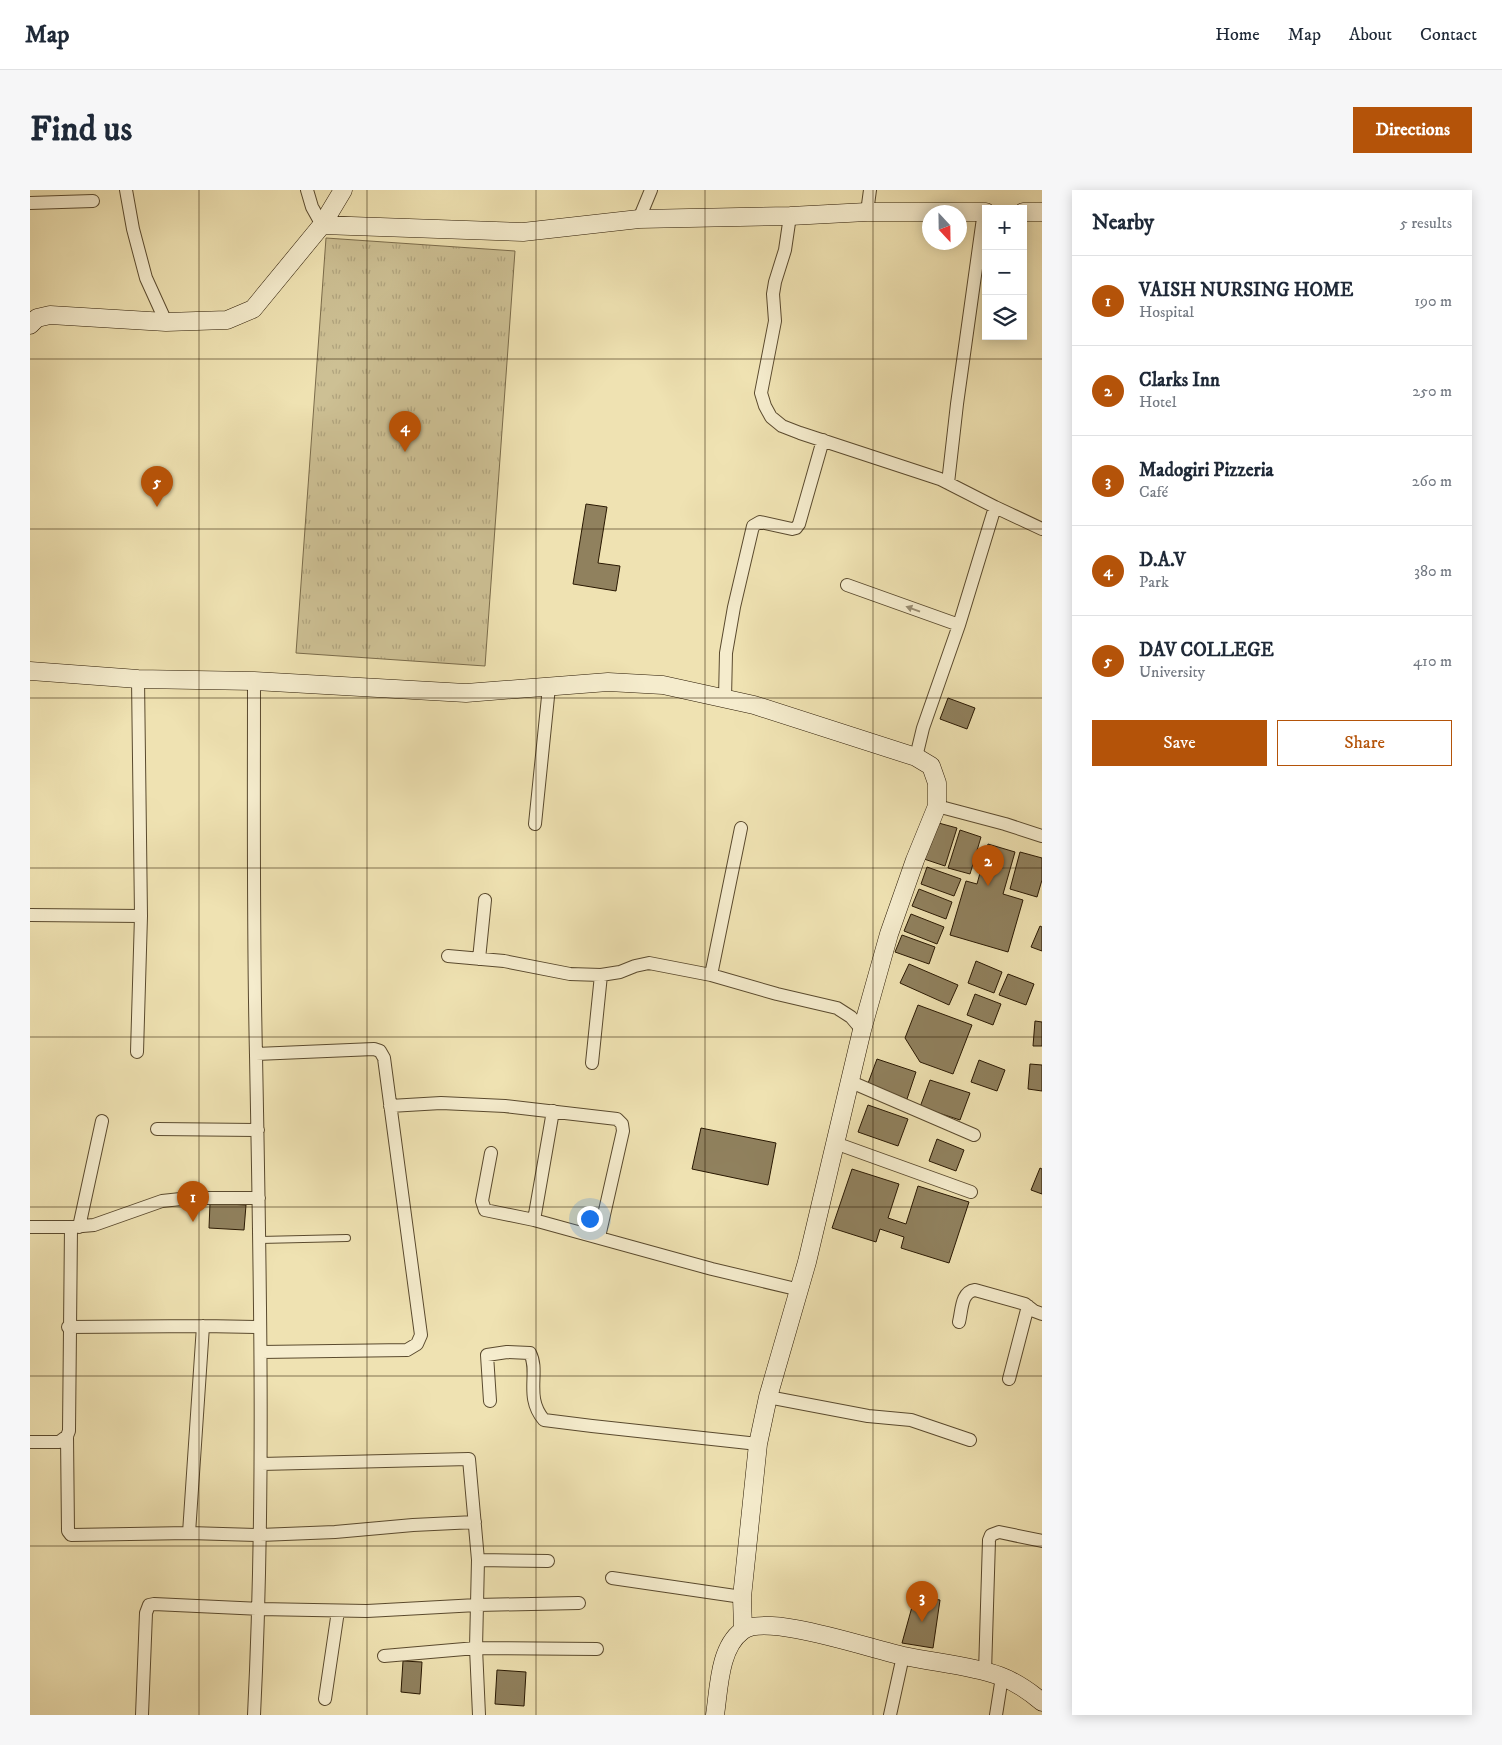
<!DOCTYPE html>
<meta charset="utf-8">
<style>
body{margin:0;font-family:"IM FELL DW Pica",serif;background:#f6f6f7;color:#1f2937}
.controls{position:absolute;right:15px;top:15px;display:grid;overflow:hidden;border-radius:0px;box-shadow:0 2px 12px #0003}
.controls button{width:45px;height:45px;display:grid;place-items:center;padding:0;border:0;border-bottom:1px solid #e0e1e3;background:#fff;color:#1f2937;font:25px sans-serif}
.compass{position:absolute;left:892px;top:15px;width:45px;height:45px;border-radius:50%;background:#fff;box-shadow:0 2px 12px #0003;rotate:158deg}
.you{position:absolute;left:559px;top:1028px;width:18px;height:18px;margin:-12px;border:4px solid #fff;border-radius:50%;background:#1a73e8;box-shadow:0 0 0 8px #1a73e833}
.badge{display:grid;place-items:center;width:32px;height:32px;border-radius:50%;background:#b45309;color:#fff;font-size:16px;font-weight:700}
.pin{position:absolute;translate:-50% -41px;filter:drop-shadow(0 1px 2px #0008)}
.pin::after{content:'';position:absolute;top:26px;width:18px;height:15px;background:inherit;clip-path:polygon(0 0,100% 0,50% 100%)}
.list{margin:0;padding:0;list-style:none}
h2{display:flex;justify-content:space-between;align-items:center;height:65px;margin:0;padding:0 20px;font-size:21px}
h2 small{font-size:16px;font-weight:400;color:#747a83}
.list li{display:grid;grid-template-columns:32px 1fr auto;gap:15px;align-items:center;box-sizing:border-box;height:90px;padding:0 20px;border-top:1px solid #e0e1e3}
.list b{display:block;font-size:19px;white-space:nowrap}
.list p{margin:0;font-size:16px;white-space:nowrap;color:#747a83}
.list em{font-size:16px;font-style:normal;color:#747a83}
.actions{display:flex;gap:10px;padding:15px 20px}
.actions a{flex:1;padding:11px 0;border:1px solid #b45309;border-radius:0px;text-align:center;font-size:18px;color:#b45309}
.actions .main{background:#b45309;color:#fff}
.icon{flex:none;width:28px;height:28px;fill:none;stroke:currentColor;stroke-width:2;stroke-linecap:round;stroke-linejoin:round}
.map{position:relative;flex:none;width:1012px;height:1525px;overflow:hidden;border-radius:0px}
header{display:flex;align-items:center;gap:30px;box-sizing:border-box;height:70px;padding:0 25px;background:#fff;border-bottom:1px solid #e0e1e3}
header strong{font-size:24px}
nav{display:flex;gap:28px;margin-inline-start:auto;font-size:18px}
.intro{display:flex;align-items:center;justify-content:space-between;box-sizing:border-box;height:120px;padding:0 30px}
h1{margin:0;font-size:35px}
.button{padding:12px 22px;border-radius:0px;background:#b45309;color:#fff;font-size:18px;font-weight:700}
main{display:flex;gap:30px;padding:0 30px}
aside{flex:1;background:#fff;border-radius:0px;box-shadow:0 2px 12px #0003}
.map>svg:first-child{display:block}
.grass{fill:url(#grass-tufts);stroke:#7b6c4b}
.building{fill:#90815e;stroke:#291802}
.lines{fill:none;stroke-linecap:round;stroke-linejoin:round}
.lane-casing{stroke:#5a4a2e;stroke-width:8}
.street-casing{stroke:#5a4a2e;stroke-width:14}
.secondary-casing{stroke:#291802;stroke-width:19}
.lane{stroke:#f5eccd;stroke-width:6}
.street{stroke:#f5eccd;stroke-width:12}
.secondary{stroke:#f5eccd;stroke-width:18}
.oneway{fill:#998d72}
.grid{fill:none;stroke:#291802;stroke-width:1;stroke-opacity:0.55}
</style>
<header>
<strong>Map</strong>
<nav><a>Home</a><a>Map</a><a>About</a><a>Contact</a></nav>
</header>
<div class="intro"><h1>Find us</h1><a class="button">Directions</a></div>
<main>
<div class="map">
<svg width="1012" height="1525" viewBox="0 0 1012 1525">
<defs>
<pattern id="grass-tufts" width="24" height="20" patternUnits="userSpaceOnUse" patternTransform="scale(1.25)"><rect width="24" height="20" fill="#cdc094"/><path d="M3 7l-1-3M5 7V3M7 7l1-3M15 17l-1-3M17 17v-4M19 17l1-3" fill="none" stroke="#b0a47e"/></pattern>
</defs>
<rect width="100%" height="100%" fill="#efe2b2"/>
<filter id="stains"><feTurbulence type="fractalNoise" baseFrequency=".004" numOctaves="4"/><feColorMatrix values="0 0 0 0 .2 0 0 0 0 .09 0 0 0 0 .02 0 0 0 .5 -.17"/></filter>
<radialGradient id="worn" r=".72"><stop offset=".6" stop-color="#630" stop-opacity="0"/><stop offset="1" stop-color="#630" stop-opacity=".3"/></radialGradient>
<path class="grass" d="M296 48 485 61 455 476 266 463Z"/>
<path class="building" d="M556 314 577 317 568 373 590 376 586 401 543 394Z
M918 508 945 518 937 539 910 529Z
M905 632 927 638 915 676 894 669Z
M930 640 951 647 940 684 918 678Z
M958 654 985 662 973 704 993 710 978 762 920 745 936 691 947 694Z
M990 662 1012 668V690L1007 707 980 699Z
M897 677 931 689 924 706 891 694Z
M889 699 922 712 916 729 882 716Z
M881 724 914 737 907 754 874 741Z
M1010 736 1012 737V761L1001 757Z
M872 745 905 757 899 774 865 762Z
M946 771 972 782 964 803 938 793Z
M879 774 928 795 919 815 870 793Z
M978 784 1004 794 996 815 969 805Z
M945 804 971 814 963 835 937 825Z
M888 815 942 835 923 884 890 872 875 848Z
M1005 831 1012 832V856H1003Z
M847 869 886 882 877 909 837 896Z
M949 870 975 880 967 901 941 892Z
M1000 874 1012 875V901L998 899Z
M900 890 940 903 930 930 890 917Z
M838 915 878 929 868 956 828 942Z
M671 938 746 953 738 995 662 979Z
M907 949 934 960 926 981 899 971Z
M1010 978 1012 979V1004L1001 1000Z
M822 979 869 994 858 1028 876 1034 888 996 939 1012 919 1073 871 1058 874 1047 850 1039 846 1052 802 1038Z
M180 1013 216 1015 214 1040 179 1038Z
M885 1406 910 1410 903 1458 872 1453Z
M373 1471 392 1472 390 1504 371 1502Z
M467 1480 496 1482 494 1516 465 1514Z"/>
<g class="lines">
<defs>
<path id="lane" d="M230 1050 317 1048"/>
<path id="street" d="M96 0 103 39 116 88 136 132
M277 0 282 17 292 35
M0 13 63 11
M837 22 840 0
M760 26 755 60 745 92 743 104 745 131 731 203 735 216 741 227 752 236 770 243 910 289 965 317 1012 339
M609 29 621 0
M918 293 927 214 954 21
M817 395 929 435
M224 491C224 615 223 740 226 865 230 1085 235 1305 224 1525
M695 508 696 463 704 417 723 336 730 332 762 339 766 338 769 334 793 250
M886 567 893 538 929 435 965 317
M907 616 975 634 1012 646
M505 634 519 497
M0 725 111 726
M418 766 474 771 540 784 571 785 590 782 605 776 619 773 681 785 747 804 807 818 821 827 832 840
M449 769 455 710
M681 785 711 638
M107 862 111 726 108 489
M226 864 344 859 350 861 354 868 391 1145 387 1154 377 1160 231 1162
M562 873 571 785
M821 892 944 945
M360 916 411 913 475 916 587 929 592 934 593 941 569 1047
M127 939 228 940
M805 953 941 1002
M461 963 452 1011 455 1020 504 1030 682 1079 770 1100
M504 1030 523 921
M0 1037H41L64 1035 132 1011 160 1008H229
M49 1037 72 931
M929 1132C932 1120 931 1102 945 1100L995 1114 1004 1121 1012 1124
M38 1137 173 1136 230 1137
M979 1189 998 1116
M738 1207 838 1226 881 1230 940 1250
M460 1211 457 1165 477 1162 500 1163C510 1182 494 1207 514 1230L562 1236 728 1254
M37 1246 38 1341 41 1345 159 1343 230 1345 305 1342 383 1335 445 1332
M0 1252H29L37 1246 39 1241 41 1037
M231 1274 439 1269 448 1370 446 1458 449 1525
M159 1343 173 1136
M448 1370 518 1371
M582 1388 712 1407
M354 1466 446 1458 567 1459
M955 1482 959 1350 961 1345 969 1342 1012 1351
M295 1509 308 1421
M112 1525 116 1423 119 1415 124 1414 229 1419 337 1421 447 1415 549 1413
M860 1525 873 1466
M966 1525 972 1487"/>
<path id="secondary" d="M993 22H1012
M292 35 493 42 609 29 760 26 837 22H956
M0 135 7 128 20 125 136 132 197 130 223 119 292 35 313 0
M0 481 108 489 224 491 436 503 578 492 633 495 724 515 886 567 901 576 907 593V616L885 670 859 744 832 840 777 1072 738 1207 728 1254 712 1407 713 1439
M685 1525C689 1499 689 1458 712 1441 736 1422 843 1460 874 1466 906 1473 939 1475 970 1486 986 1492 999 1501 1012 1512"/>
</defs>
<use href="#lane" class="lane-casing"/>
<use href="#street" class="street-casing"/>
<use href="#secondary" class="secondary-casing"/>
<use href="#lane" class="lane"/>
<use href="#street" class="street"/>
<use href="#secondary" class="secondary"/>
</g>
<defs><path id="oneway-solid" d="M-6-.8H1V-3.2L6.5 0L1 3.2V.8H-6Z" transform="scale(1.25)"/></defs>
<use class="oneway" href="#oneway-solid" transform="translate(883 419) rotate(-160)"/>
<path class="grid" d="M169 0V1525M337 0V1525M506 0V1525M675 0V1525M843 0V1525M0 169H1012M0 339H1012M0 508H1012M0 678H1012M0 847H1012M0 1017H1012M0 1186H1012M0 1356H1012"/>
<rect width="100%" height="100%" filter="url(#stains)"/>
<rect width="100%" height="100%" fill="url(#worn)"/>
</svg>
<div class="controls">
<button>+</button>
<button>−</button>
<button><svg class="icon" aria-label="layers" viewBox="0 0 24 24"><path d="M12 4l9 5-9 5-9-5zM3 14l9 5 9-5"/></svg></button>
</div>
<svg class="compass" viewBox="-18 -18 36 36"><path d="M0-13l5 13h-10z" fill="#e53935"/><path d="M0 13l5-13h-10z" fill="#747a83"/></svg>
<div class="you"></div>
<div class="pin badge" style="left:163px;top:1032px">1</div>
<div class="pin badge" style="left:958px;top:696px">2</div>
<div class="pin badge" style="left:892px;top:1432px">3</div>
<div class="pin badge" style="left:375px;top:262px">4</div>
<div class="pin badge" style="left:127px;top:317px">5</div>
</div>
<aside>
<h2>Nearby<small>5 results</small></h2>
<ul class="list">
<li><span class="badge">1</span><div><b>VAISH NURSING HOME</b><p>Hospital</p></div><em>190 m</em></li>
<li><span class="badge">2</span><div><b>Clarks Inn</b><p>Hotel</p></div><em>250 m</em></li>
<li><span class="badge">3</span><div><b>Madogiri Pizzeria</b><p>Café</p></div><em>260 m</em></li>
<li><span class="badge">4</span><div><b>D.A.V</b><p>Park</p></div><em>380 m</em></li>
<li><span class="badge">5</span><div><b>DAV COLLEGE</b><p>University</p></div><em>410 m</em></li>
</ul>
<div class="actions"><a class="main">Save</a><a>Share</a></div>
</aside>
</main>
